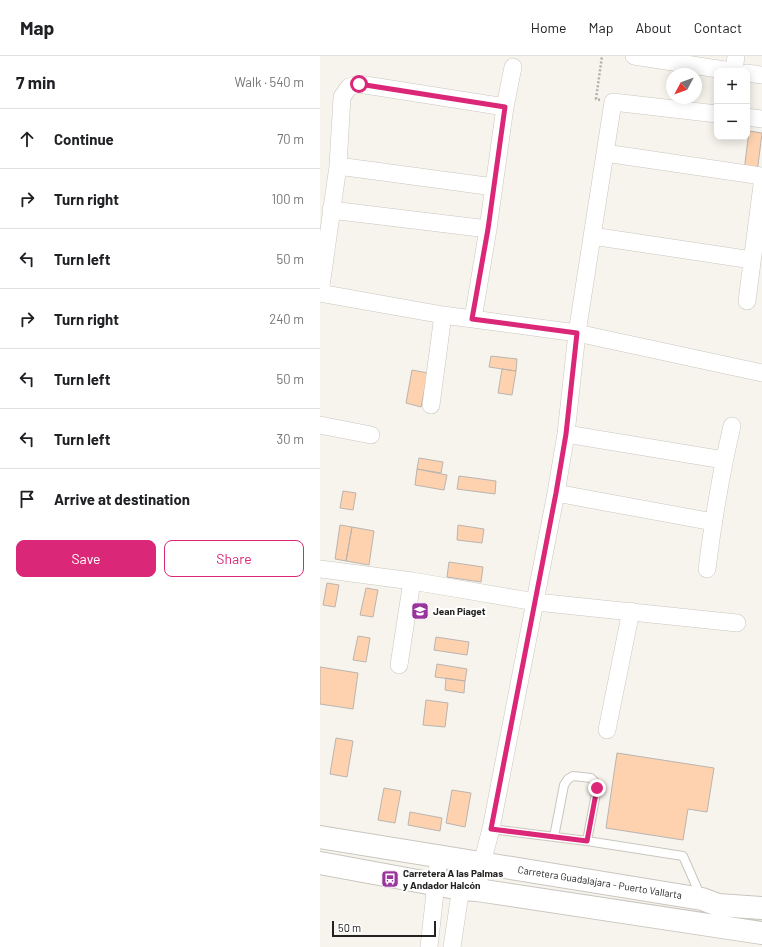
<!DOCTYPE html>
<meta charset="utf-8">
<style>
body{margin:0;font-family:Barlow,sans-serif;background:#f2f2f2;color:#202124}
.controls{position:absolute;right:12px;top:12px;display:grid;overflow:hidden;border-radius:8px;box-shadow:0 2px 10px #0003}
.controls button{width:36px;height:36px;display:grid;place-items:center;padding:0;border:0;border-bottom:1px solid #e0e0e0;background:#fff;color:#202124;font:20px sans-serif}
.compass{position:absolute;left:346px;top:12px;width:36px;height:36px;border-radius:50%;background:#fff;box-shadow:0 2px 10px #0003;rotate:229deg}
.scale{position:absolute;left:12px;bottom:10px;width:104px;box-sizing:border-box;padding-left:4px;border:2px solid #252321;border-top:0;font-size:11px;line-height:14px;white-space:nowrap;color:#252321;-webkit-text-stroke:3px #fff;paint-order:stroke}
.stop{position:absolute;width:12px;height:12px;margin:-9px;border:3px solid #db2777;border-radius:50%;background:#fff}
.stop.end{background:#db2777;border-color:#fff;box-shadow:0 1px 4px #0008}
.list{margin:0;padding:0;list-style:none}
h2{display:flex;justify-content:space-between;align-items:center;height:52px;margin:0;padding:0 16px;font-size:17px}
h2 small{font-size:13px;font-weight:400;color:#757577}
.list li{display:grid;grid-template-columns:26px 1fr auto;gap:12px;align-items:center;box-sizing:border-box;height:60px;padding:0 16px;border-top:1px solid #e0e0e0}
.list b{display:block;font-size:15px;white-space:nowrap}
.list em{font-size:13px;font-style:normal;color:#757577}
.actions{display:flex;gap:8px;padding:12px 16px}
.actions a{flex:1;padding:9px 0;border:1px solid #db2777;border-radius:8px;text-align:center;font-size:14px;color:#db2777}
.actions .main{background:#db2777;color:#fff}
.icon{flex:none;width:22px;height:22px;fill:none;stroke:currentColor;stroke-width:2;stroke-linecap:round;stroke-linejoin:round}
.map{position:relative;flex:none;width:442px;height:891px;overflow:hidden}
header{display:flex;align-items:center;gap:24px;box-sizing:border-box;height:56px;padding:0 20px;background:#fff;border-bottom:1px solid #e0e0e0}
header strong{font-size:19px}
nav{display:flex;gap:22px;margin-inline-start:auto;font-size:14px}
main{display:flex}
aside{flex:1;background:#fff}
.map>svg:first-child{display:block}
.building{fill:#fed2af;stroke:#bab4af}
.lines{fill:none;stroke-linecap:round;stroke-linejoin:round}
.service-casing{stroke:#c9c6bf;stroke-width:10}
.minor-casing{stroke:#c9c6bf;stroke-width:18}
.primary-casing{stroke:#c9c6bf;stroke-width:24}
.path{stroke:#b2afaa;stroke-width:2.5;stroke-dasharray:2 2;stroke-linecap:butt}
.service{stroke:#fff;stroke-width:8}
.minor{stroke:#fff;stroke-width:17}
.primary{stroke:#fff;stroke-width:22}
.route{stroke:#db2777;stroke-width:5}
.labels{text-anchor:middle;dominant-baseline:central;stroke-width:4;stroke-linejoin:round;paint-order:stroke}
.poi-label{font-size:10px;font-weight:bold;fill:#252321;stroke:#fff;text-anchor:start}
.street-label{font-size:10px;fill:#252321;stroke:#fff}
</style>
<header>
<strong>Map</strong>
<nav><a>Home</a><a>Map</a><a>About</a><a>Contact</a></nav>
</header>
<main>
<aside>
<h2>7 min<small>Walk · 540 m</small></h2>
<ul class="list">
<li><svg class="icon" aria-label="ahead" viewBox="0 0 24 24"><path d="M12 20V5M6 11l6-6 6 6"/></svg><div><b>Continue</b></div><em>70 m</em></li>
<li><svg class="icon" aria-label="right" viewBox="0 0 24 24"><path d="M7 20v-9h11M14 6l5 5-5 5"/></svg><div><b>Turn right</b></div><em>100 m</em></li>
<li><svg class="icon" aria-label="left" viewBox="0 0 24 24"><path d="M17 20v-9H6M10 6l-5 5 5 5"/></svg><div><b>Turn left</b></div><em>50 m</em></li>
<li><svg class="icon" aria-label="right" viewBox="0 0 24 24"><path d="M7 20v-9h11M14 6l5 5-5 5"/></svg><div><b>Turn right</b></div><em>240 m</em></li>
<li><svg class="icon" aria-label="left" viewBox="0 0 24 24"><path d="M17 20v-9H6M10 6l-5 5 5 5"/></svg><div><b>Turn left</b></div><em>50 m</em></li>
<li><svg class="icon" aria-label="left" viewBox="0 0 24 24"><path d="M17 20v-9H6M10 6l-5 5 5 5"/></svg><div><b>Turn left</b></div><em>30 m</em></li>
<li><svg class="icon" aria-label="arrive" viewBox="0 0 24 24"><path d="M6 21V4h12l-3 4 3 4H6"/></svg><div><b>Arrive at destination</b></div></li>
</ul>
<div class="actions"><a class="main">Save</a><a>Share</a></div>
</aside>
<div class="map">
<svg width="442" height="891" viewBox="0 0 442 891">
<rect width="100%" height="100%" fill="#f7f4ed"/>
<path class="building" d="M429 75 442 77 437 117 424 115Z
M171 300 197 303 196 315 169 311Z
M182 313 196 315 192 339 178 337Z
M92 314 108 317 101 351 86 347Z
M99 402 123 406 121 417 97 413Z
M97 413 127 419 124 434 95 429Z
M139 420 176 425 175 438 137 433Z
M23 435 36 437 33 454 20 452Z
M20 469 32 471 26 505 15 503Z
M138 469 164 473 162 487 137 484Z
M32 471 54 475 49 509 26 505Z
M129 506 163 511 161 526 127 521Z
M7 527 19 529 15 551 3 549Z
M46 532 58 534 53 561 40 559Z
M38 580 50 582 46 606 33 604Z
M116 581 149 586 147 599 114 594Z
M117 608 147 613 145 625 115 621Z
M0 611 38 617 33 653 0 648Z
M126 622 145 625 144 637 125 634Z
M106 644 128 647 125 671 103 669Z
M16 682 33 685 27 721 10 718Z
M297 697 394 712 387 756 368 753 363 784 286 772Z
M64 732 81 735 75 767 58 764Z
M132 734 151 737 145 771 126 767Z
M90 756 122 762 120 775 88 769Z"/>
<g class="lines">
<defs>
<path id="service" d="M171 773 267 785 363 800 381 841
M234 781 244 729 248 723 253 720 271 722 275 726 277 732 267 785"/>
<path id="minor" d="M314 0 411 15
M414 15 416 0
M427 17 442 19
M427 61 442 63
M285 97 442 120
M18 110 174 131
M11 154 168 173
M272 180 432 204
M0 237 123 259 257 277 442 317
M0 237 18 110 22 41 29 31 39 28 185 51
M427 245 442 129
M153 263 168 173 185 51 193 11
M111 349 123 259
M0 369 51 379
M246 378 404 404
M236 437 393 466
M0 513 92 525 216 546 417 567
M387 513C393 465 401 417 412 370
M79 609 92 525
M287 674 311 555
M157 834 162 807 171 773 236 437 246 378 257 277 293 46 397 58
M109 891 119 800
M132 891 145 804"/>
<path id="primary" d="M0 781 382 843 398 849 442 852
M0 807 141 833 157 834 442 877"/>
</defs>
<use href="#service" class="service-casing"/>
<use href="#minor" class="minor-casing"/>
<use href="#primary" class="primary-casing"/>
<path class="path" d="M280 44 276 43 282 0"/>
<use href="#service" class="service"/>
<use href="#minor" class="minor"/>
<use href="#primary" class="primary"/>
</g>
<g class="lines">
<path class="route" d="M39 28 185 51 168 173 152 263 257 277 246 378 236 437 171 773 267 785 277 732"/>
</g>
<defs>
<symbol id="school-square" viewBox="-11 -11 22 22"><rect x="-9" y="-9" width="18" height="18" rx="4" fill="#98359c" stroke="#fff"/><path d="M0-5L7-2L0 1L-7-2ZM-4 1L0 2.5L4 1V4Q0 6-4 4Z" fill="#fff"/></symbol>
<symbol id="bus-square" viewBox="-11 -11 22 22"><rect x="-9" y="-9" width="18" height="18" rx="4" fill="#98359c" stroke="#fff"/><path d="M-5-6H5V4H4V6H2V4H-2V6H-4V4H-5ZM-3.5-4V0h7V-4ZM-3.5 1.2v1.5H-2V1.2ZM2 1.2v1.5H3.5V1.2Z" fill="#fff"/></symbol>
</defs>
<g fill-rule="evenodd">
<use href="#school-square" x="90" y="545" width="20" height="20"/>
<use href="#bus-square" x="60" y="813" width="20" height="20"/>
</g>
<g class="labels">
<g class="poi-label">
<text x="113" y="555">Jean Piaget</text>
<text x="83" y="817">Carretera A las Palmas<tspan x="83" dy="12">y Andador Halcón</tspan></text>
</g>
<g class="street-label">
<text transform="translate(280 826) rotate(9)">Carretera Guadalajara - Puerto Vallarta</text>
</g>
</g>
</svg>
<div class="controls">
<button>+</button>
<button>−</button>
</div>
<svg class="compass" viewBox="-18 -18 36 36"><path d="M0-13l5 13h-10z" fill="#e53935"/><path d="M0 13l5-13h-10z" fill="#757577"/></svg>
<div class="scale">50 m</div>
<div class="stop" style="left:39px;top:28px"></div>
<div class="stop end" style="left:277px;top:732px"></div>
</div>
</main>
